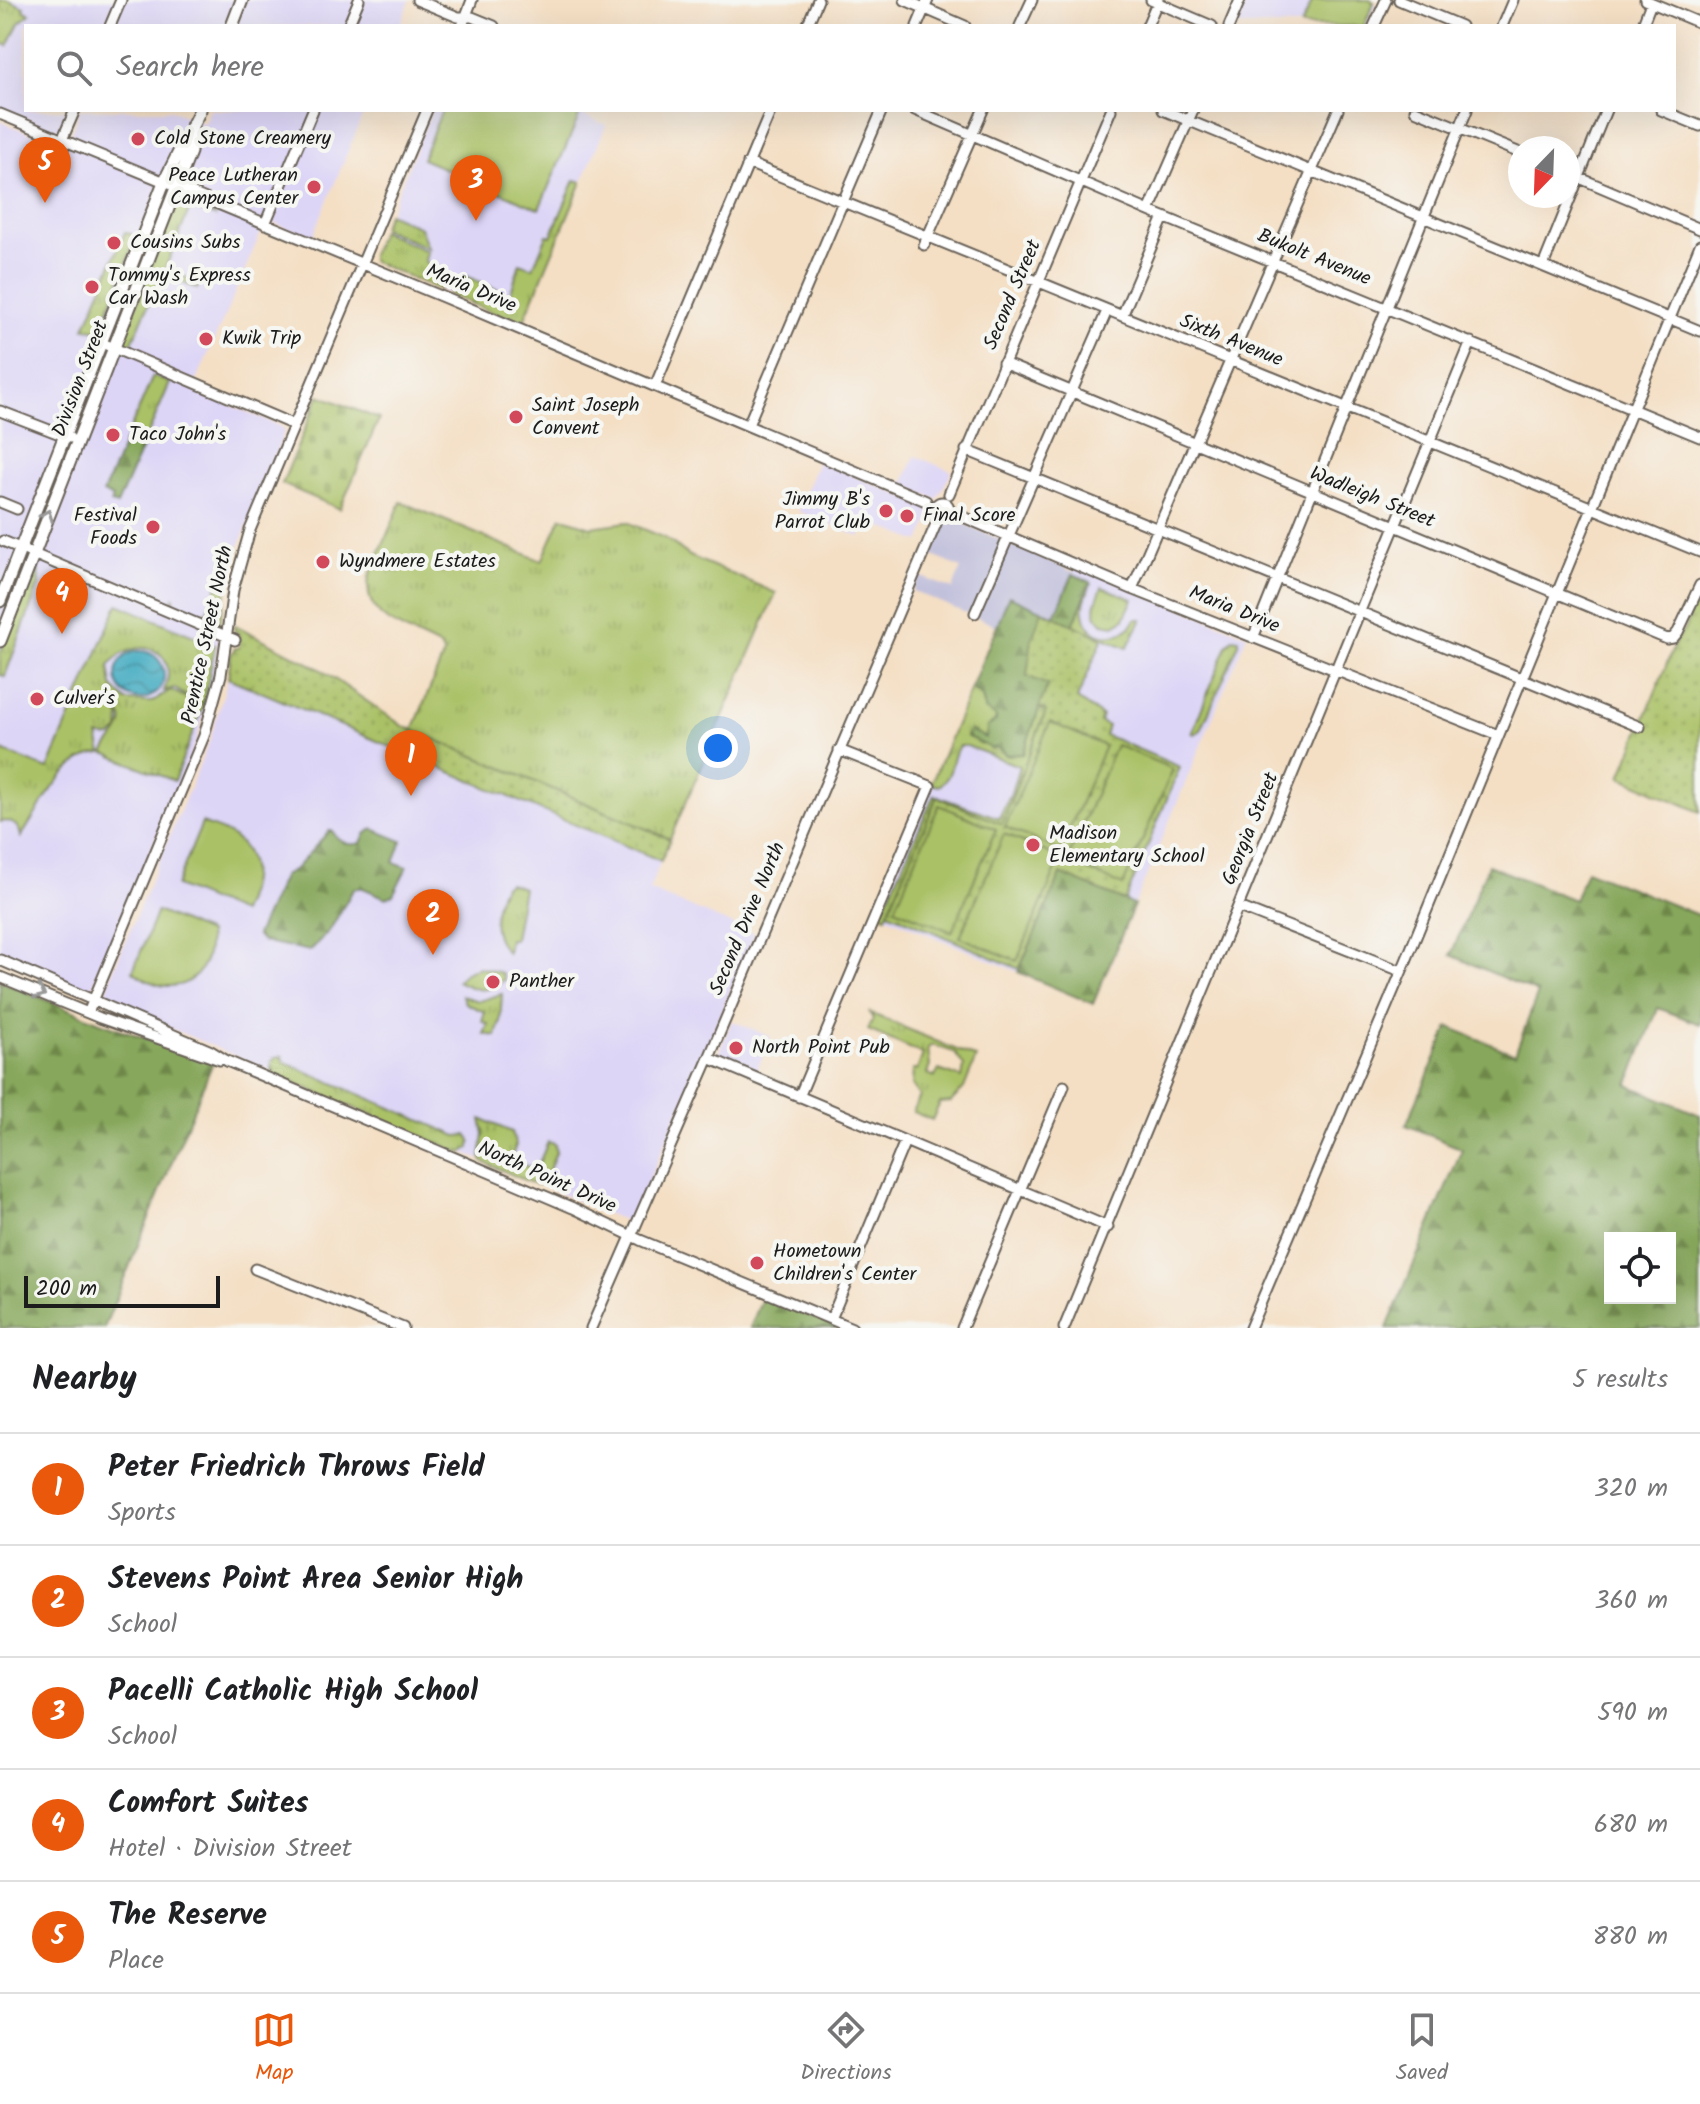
<!DOCTYPE html>
<meta charset="utf-8">
<style>
body{margin:0;font-family:Kalam,sans-serif;background:#f6f6f6;color:#202124}
.controls{position:absolute;right:24px;bottom:24px;display:grid;overflow:hidden;border-radius:0px;box-shadow:0 8px 32px #0002}
.controls button{width:72px;height:72px;display:grid;place-items:center;padding:0;border:0;border-bottom:2px solid #e0e0e0;background:#fff;color:#202124;font:40px sans-serif}
.compass{position:absolute;left:1508px;top:136px;width:72px;height:72px;border-radius:50%;background:#fff;box-shadow:0 8px 32px #0002;rotate:203deg}
.scale{position:absolute;left:24px;bottom:20px;width:196px;box-sizing:border-box;padding-left:8px;border:4px solid #1c1c1c;border-top:0;font-size:22px;line-height:28px;white-space:nowrap;color:#1c1c1c;-webkit-text-stroke:6px #f6f6f2;paint-order:stroke}
.you{position:absolute;left:718px;top:748px;width:28px;height:28px;margin:-20px;border:6px solid #fff;border-radius:50%;background:#1a73e8;box-shadow:0 0 0 12px #1a73e833}
.badge{display:grid;place-items:center;width:52px;height:52px;border-radius:50%;background:#ea580c;color:#fff;font-size:26px;font-weight:700}
.pin{position:absolute;translate:-50% -66px;filter:drop-shadow(0 2px 4px #0008)}
.pin::after{content:'';position:absolute;top:42px;width:28px;height:24px;background:inherit;clip-path:polygon(0 0,100% 0,50% 100%)}
.list{margin:0;padding:0;list-style:none}
h2{display:flex;justify-content:space-between;align-items:center;height:104px;margin:0;padding:0 32px;font-size:34px}
h2 small{font-size:26px;font-weight:400;color:#757577}
.list li{display:grid;grid-template-columns:52px 1fr auto;gap:24px;align-items:center;box-sizing:border-box;height:112px;padding:0 32px;border-top:2px solid #e0e0e0}
.list b{display:block;font-size:30px;white-space:nowrap}
.list p{margin:0;font-size:26px;white-space:nowrap;color:#757577}
.list em{font-size:26px;font-style:normal;color:#757577}
.icon{flex:none;width:44px;height:44px;fill:none;stroke:currentColor;stroke-width:2;stroke-linecap:round;stroke-linejoin:round}
.map{position:relative;flex:none;width:1700px;height:1328px;overflow:hidden}
.search{position:absolute;background:#fff;box-shadow:0 8px 32px #0002;left:24px;right:24px;top:24px;height:88px;display:flex;align-items:center;gap:20px;box-sizing:border-box;padding:0 28px;border-radius:0px;color:#757577;font-size:30px}
.sheet{height:664px;background:#fff}
nav{display:flex;justify-content:space-around;align-items:center;box-sizing:border-box;height:112px;border-top:2px solid #e0e0e0;background:#fff;font-size:22px;color:#757577}
nav a{display:grid;justify-items:center;gap:4px}
nav .on{color:#ea580c}
.map>svg:first-child{display:block}
.built{fill:#ddd5f6}
.industrial{fill:#c2c1dc}
.grass{fill:url(#grass-tufts);stroke:#636e41;stroke-width:2;fill-rule:evenodd}
.forest{fill:url(#forest-firs);stroke:#52623c;stroke-width:2;fill-rule:evenodd}
.cemetery{fill:url(#cemetery-stones);stroke:#636e41;stroke-width:2}
.park{fill:url(#park-dots);stroke:#636e41;stroke-width:2}
.garden{fill:#aac166;stroke:#636e41;stroke-width:2}
.water{fill:url(#water-waves);stroke:#2f646e;stroke-width:2}
.lines{fill:none;stroke-linecap:round;stroke-linejoin:round}
.minor-casing{stroke:#686057;stroke-width:13}
.major-casing{stroke:#686057;stroke-width:15}
.minor{stroke:#fff;stroke-width:9}
.major{stroke:#fff;stroke-width:11}
.oneway{stroke:#999}
.poi-dot{fill:#d1495b;stroke:#f6f6f2;stroke-width:3}
.labels{text-anchor:middle;dominant-baseline:central;stroke-width:8;stroke-linejoin:round;paint-order:stroke}
.poi-label{font-size:20px;fill:#1c1c1c;stroke:#f6f6f2;text-anchor:start}
.street-label{font-size:20px;fill:#1c1c1c;stroke:#f6f6f2}
</style>
<div class="map">
<svg width="1700" height="1328" viewBox="0 0 1700 1328">
<defs>
<pattern id="grass-tufts" width="24" height="20" patternUnits="userSpaceOnUse" patternTransform="scale(2)"><rect width="24" height="20" fill="#aac166"/><path d="M3 7l-1-3M5 7V3M7 7l1-3M15 17l-1-3M17 17v-4M19 17l1-3" fill="none" stroke="#92a558"/></pattern>
<pattern id="forest-firs" width="22" height="20" patternUnits="userSpaceOnUse" patternTransform="scale(2)"><rect width="22" height="20" fill="#87a75b"/><path d="M5 1l3.5 6h-7zM16 11l3.5 6h-7z" fill="#6e874a"/></pattern>
<pattern id="cemetery-stones" width="16" height="16" patternUnits="userSpaceOnUse" patternTransform="scale(2)"><rect width="16" height="16" fill="#aac166"/><path d="M2 7V4a2 2 0 0 1 4 0v3zM10 15v-3a2 2 0 0 1 4 0v3z" fill="#92a558"/></pattern>
<pattern id="park-dots" width="8" height="8" patternUnits="userSpaceOnUse" patternTransform="scale(2)"><rect width="8" height="8" fill="#aac166"/><path d="M2 2h.1M6 6h.1" fill="none" stroke="#92a558" stroke-width="1.8" stroke-linecap="round"/></pattern>
<pattern id="water-waves" width="16" height="10" patternUnits="userSpaceOnUse" patternTransform="scale(2)"><rect width="16" height="10" fill="#42abc1"/><path d="M0 5q4-4 8 0t8 0" fill="none" stroke="#368a9c"/></pattern>
</defs>
<rect width="100%" height="100%" fill="#f6f6f2"/>
<filter id="ink" filterUnits="userSpaceOnUse"><feTurbulence type="fractalNoise" baseFrequency=".0125" numOctaves="2"/><feDisplacementMap in="SourceGraphic" scale="16" xChannelSelector="R" yChannelSelector="G"/><feConvolveMatrix kernelMatrix="1 2 1 2 8 2 1 2 1" color-interpolation-filters="sRGB"/></filter>
<filter id="wash" filterUnits="userSpaceOnUse"><feTurbulence type="fractalNoise" baseFrequency=".006" numOctaves="4" result="noise"/><feDisplacementMap in="SourceGraphic" scale="32" xChannelSelector="R" yChannelSelector="G"/><feGaussianBlur stdDeviation="1.8" result="paint"/><feColorMatrix in="noise" values="0 0 0 0 0 0 0 0 0 0 0 0 0 0 0 0 0 1.4 0 .05"/><feComposite in="paint" operator="in"/></filter>
<g filter="url(#wash)">
<rect width="100%" height="100%" fill="#f4dfc4"/>
<path class="built" d="M0 0H410L400 26H116L117 22 109 18 105 26H26V110H69L58 131 0 108Z
M1247 0H1373L1376 4 1366 26H1237Z
M80 110H171L204 124 210 110H365L312 238 272 222 262 230 193 389 282 427 285 430 234 559 220 625 213 684 196 742 117 930 92 988 87 992 0 955V121L65 148Z
M432 110H571L606 125 522 327 516 322 370 260Z
M915 456 952 471 937 499 903 485Z
M818 461 929 507 932 514 920 542 867 521 860 537 798 511Z
M1076 565 1247 635 1093 1004 878 913 1009 596 1055 616Z
M228 678 661 861 649 890 755 934 632 1220 625 1221 104 1000 111 976 210 740Z
M732 1021 771 1037 755 1074 720 1059 718 1054Z"/>
<path class="industrial" d="M958 521 1074 572 1056 616 1009 596 997 626 913 591 919 576 953 589 961 568 928 554 943 526Z"/>
<path class="grass" d="M0 0H8L24 7 23 10 30 14 19 23 8 46 0 42Z
M575 180 582 182 522 325 449 294 455 280 460 282 463 275 510 295 520 263 533 268 547 235 551 236Z
M179 199 213 212 215 216 190 208 164 271 200 282 197 289 170 277 167 283 159 280 131 345 134 347 133 350 121 345 176 200Z
M388 213 420 227 428 248 382 228Z
M381 231 427 251 425 262 447 272 440 290 371 261V255Z
M125 232 133 235 135 241 102 326 97 332 95 329 85 328Z
M153 376 170 383 145 441 128 434Z
M401 502 542 561 561 517 591 527 627 522 665 538 690 556 776 593 670 839 413 730 444 654 440 647C410 629 361 622 369 577Z
M38 566 39 585 5 676 0 675V654L33 568Z
M225 570 230 575 219 625 172 605 174 597V603L205 615Z
M1091 582C1090 590 1082 601 1084 612 1087 642 1124 642 1136 619H1142L1127 648 1073 625Z
M1102 587 1133 599 1124 619 1114 625 1103 623C1089 612 1097 600 1102 587Z
M118 604 215 645 204 702H196L174 688 164 691C182 648 135 633 109 666L112 686 126 701 151 702 171 690 194 702 204 704 174 781 104 753C109 741 131 726 119 712 114 706 108 705 101 705L115 711 120 716 119 730 111 737 98 736 102 753C64 756 41 808 21 837 20 826 11 819 0 822V750L48 769Z
M1233 638 1239 639V643L1201 730 1195 734 1192 733 1227 645Z
M971 688 982 696 985 710 997 717 986 738 996 747 1023 754 1039 708 1046 711 1001 825 937 797 886 916 881 914 934 795 999 818 1011 793 1019 766 967 746H959C950 759 954 776 939 786L931 784Z
M509 883 523 888 514 939H509L507 953C488 932 493 908 504 885Z
M478 967 502 973 504 980C486 995 475 990 457 981L465 973Z
M502 994 500 1022 496 1036 484 1034 488 1024 482 1021 485 1012 465 1003 462 996 479 1001Z
M870 1013 976 1058 964 1088 951 1102 940 1103 932 1120 913 1112 920 1096 912 1085 913 1070H917L923 1054 868 1030 873 1019ZM932 1045 954 1052 964 1066 962 1078 939 1070 935 1077 927 1074 930 1066 928 1048Z
M282 1056 284 1062 457 1136 467 1135 471 1140 470 1148 462 1153 273 1074 271 1064 275 1058Z
M481 1119 512 1132 516 1145 512 1156 517 1159 516 1162 536 1170 548 1142 555 1144 556 1152 544 1183 536 1185 483 1162 481 1157 484 1134Z"/>
<path class="forest" d="M128 434 145 441 117 505 111 503 113 498 103 493Z
M1073 574 1091 582 1073 625 1043 612 1032 639 1048 684 1023 754 1006 755 996 747 992 749 966 736 970 730 986 738 987 727 996 721V717L985 710 982 696 971 688 1009 596 1055 616Z
M373 829 402 841 394 862 407 867 393 895 386 898 363 888H354L330 930 310 951 261 941 256 935 284 875 296 868 329 831H332C340 842 348 847 361 843L365 834Z
M1488 865 1574 900 1586 870 1700 916V1024L1658 1008 1628 1085 1700 1115V1328H1387L1462 1149 1406 1125 1449 1027 1515 1054 1538 993 1451 955ZM1610 1238H1670V1298H1610Z
M1061 874 1134 905 1093 1004 1018 972Z
M0 981 100 1022 213 1062 104 1328H0Z
M763 1296 837 1328H750Z"/>
<path class="cemetery" d="M319 395 379 419 340 509 282 484Z"/>
<path class="park" d="M1700 590V812L1621 777 1676 641 1684 630Z
M1042 611 1103 638 1077 699 1102 716 1100 722 1108 726 1105 735 1180 767 1125 901 1061 874 1019 969 888 912 937 797 1002 824 1046 711 1039 708 1048 685 1027 676 1032 639Z
M235 625 320 669 403 726 670 839 661 861 228 678 231 655 235 648H239V634L234 630Z"/>
<path class="garden" d="M1313 0H1370L1374 2 1364 26H1301Z
M442 110H570L580 114 539 209 422 159Z
M1050 722 1105 746 1060 851 1005 827Z
M1116 745 1173 769 1123 886 1067 861Z
M939 805 996 829 952 932 895 908Z
M202 823C211 827 224 830 232 836 260 857 253 885 241 913L176 886Z
M1004 834 1061 858 1017 961 960 937Z
M157 911 208 933C213 983 170 1002 133 971Z"/>
<path class="water" d="M116 675a24 24 0 1 1 48 0a24 24 0 1 1-48 0Z"/>
</g>
<g filter="url(#ink)">
<g class="lines">
<defs>
<path id="minor" d="M417 0 458 17H472L494 26
M905 0 965 26
M1151 0 1212 26
M1399 0 1461 26
M1645 0 1700 23
M110 26 121 0
M348 26 359 0
M462 26 472 0
M807 26 818 0
M917 26 928 0
M1020 26 1032 0
M1147 26 1158 0
M1229 26 1240 0
M1374 26 1386 0
M1502 26 1513 0
M1642 26 1651 3
M915 110 1149 211 1700 437
M1163 110 1700 331
M1415 110 1520 153
M1661 110 1700 126
M0 114 443 297 926 501
M62 140 75 110
M748 163 1700 552
M1568 173 1700 229
M1149 211 1193 110
M265 224 313 110
M924 245 983 110
M1543 266 1606 110
M1122 316 1164 217
M102 343 294 425
M1003 363 1667 639 1673 638 1678 632 1700 585
M655 386 771 110
M0 411 70 438
M748 425 882 110
M966 450 1640 727
M949 494 1111 110
M0 502 17 509
M935 509a7 7 0 1 1 14 0a7 7 0 1 1-14 0Z
M959 515 1132 589 1498 735
M3 541 235 640
M1132 589 1338 110
M975 613 1107 311
M1253 638 1467 110
M1239 907 1401 971
M0 960 211 1051 227 1061 573 1208 640 1240 852 1328
M0 977 100 1018 220 1060
M88 1013 204 736 221 675 233 590 250 530 427 110
M709 1058 1108 1227
M799 1097 930 786 839 750
M255 1269 403 1328
M831 1319 905 1141
M591 1328 709 1058 936 524 937 512
M962 1328 1064 1086
M1064 1328 1471 342
M1250 1328 1406 961 1700 245"/>
<path id="major" d="M232 26 242 0
M0 601 164 182 200 110
M0 641 190 152 192 129"/>
</defs>
<use href="#minor" class="minor-casing"/>
<use href="#major" class="major-casing"/>
<use href="#minor" class="minor"/>
<use href="#major" class="major"/>
</g>
<defs><path id="oneway-chevron" d="M-2-3.5L2.5 0L-2 3.5" fill="none" stroke-width="1.6" stroke-linecap="round" stroke-linejoin="round" transform="scale(2)"/></defs>
<g class="oneway">
<use href="#oneway-chevron" transform="translate(47 515) rotate(-69)"/>
<use href="#oneway-chevron" transform="translate(40 993) rotate(23)"/>
</g>
</g>
<g class="poi-dot">
<circle cx="138" cy="139" r="8"/>
<circle cx="314" cy="187" r="8"/>
<circle cx="114" cy="243" r="8"/>
<circle cx="92" cy="287" r="8"/>
<circle cx="206" cy="339" r="8"/>
<circle cx="516" cy="417" r="8"/>
<circle cx="113" cy="435" r="8"/>
<circle cx="886" cy="511" r="8"/>
<circle cx="907" cy="516" r="8"/>
<circle cx="153" cy="527" r="8"/>
<circle cx="323" cy="562" r="8"/>
<circle cx="37" cy="699" r="8"/>
<circle cx="1033" cy="845" r="8"/>
<circle cx="493" cy="982" r="8"/>
<circle cx="736" cy="1048" r="8"/>
<circle cx="757" cy="1263" r="8"/>
</g>
<g class="labels">
<g class="poi-label">
<text x="154" y="139">Cold Stone Creamery</text>
<text x="298" y="176" text-anchor="end">Peace Lutheran<tspan x="298" dy="23">Campus Center</tspan></text>
<text x="130" y="243">Cousins Subs</text>
<text x="108" y="276">Tommy's Express<tspan x="108" dy="23">Car Wash</tspan></text>
<text x="222" y="339">Kwik Trip</text>
<text x="532" y="406">Saint Joseph<tspan x="532" dy="23">Convent</tspan></text>
<text x="129" y="435">Taco John's</text>
<text x="870" y="500" text-anchor="end">Jimmy B's<tspan x="870" dy="23">Parrot Club</tspan></text>
<text x="137" y="516" text-anchor="end">Festival<tspan x="137" dy="23">Foods</tspan></text>
<text x="923" y="516">Final Score</text>
<text x="339" y="562">Wyndmere Estates</text>
<text x="53" y="699">Culver's</text>
<text x="1049" y="834">Madison<tspan x="1049" dy="23">Elementary School</tspan></text>
<text x="509" y="982">Panther</text>
<text x="752" y="1048">North Point Pub</text>
<text x="773" y="1252">Hometown<tspan x="773" dy="23">Children's Center</tspan></text>
</g>
<g class="street-label">
<text transform="translate(1314 258) rotate(22)">Bukolt Avenue</text>
<text transform="translate(471 289) rotate(23)">Maria Drive</text>
<text transform="translate(1013 295) rotate(-67)">Second Street</text>
<text transform="translate(1231 341) rotate(22)">Sixth Avenue</text>
<text transform="translate(81 379) rotate(-69)">Division Street</text>
<text transform="translate(1372 498) rotate(22)">Wadleigh Street</text>
<text transform="translate(1234 610) rotate(22)">Maria Drive</text>
<text transform="translate(208 635) rotate(-78)">Prentice Street North</text>
<text transform="translate(1251 829) rotate(-68)">Georgia Street</text>
<text transform="translate(748 919) rotate(-67)">Second Drive North</text>
<text transform="translate(547 1178) rotate(24)">North Point Drive</text>
</g>
</g>
</svg>
<div class="controls">
<button><svg class="icon" aria-label="locate" viewBox="0 0 24 24"><circle cx="12" cy="12" r="6"/><path d="M12 2v4M12 18v4M2 12h4M18 12h4"/></svg></button>
</div>
<svg class="compass" viewBox="-18 -18 36 36"><path d="M0-13l5 13h-10z" fill="#e53935"/><path d="M0 13l5-13h-10z" fill="#757577"/></svg>
<div class="scale">200 m</div>
<div class="you"></div>
<div class="pin badge" style="left:411px;top:796px">1</div>
<div class="pin badge" style="left:433px;top:955px">2</div>
<div class="pin badge" style="left:476px;top:221px">3</div>
<div class="pin badge" style="left:62px;top:634px">4</div>
<div class="pin badge" style="left:45px;top:203px">5</div>
<div class="search"><svg class="icon" aria-label="search" viewBox="0 0 24 24"><circle cx="10" cy="10" r="6"/><path d="M15 15l6 6"/></svg>Search here</div>
</div>
<section class="sheet">
<h2>Nearby<small>5 results</small></h2>
<ul class="list">
<li><span class="badge">1</span><div><b>Peter Friedrich Throws Field</b><p>Sports</p></div><em>320 m</em></li>
<li><span class="badge">2</span><div><b>Stevens Point Area Senior High</b><p>School</p></div><em>360 m</em></li>
<li><span class="badge">3</span><div><b>Pacelli Catholic High School</b><p>School</p></div><em>590 m</em></li>
<li><span class="badge">4</span><div><b>Comfort Suites</b><p>Hotel · Division Street</p></div><em>680 m</em></li>
<li><span class="badge">5</span><div><b>The Reserve</b><p>Place</p></div><em>880 m</em></li>
</ul>
</section>
<nav>
<a class="on"><svg class="icon" aria-label="map" viewBox="0 0 24 24"><path d="M3 6l6-2 6 2 6-2v14l-6 2-6-2-6 2zM9 4v14M15 6v14"/></svg>Map</a>
<a><svg class="icon" aria-label="directions" viewBox="0 0 24 24"><path d="M12 3l9 9-9 9-9-9zM9 14v-3h6M13 9l2 2-2 2"/></svg>Directions</a>
<a><svg class="icon" aria-label="saved" viewBox="0 0 24 24"><path d="M7 4h10v16l-5-4-5 4z"/></svg>Saved</a>
</nav>
